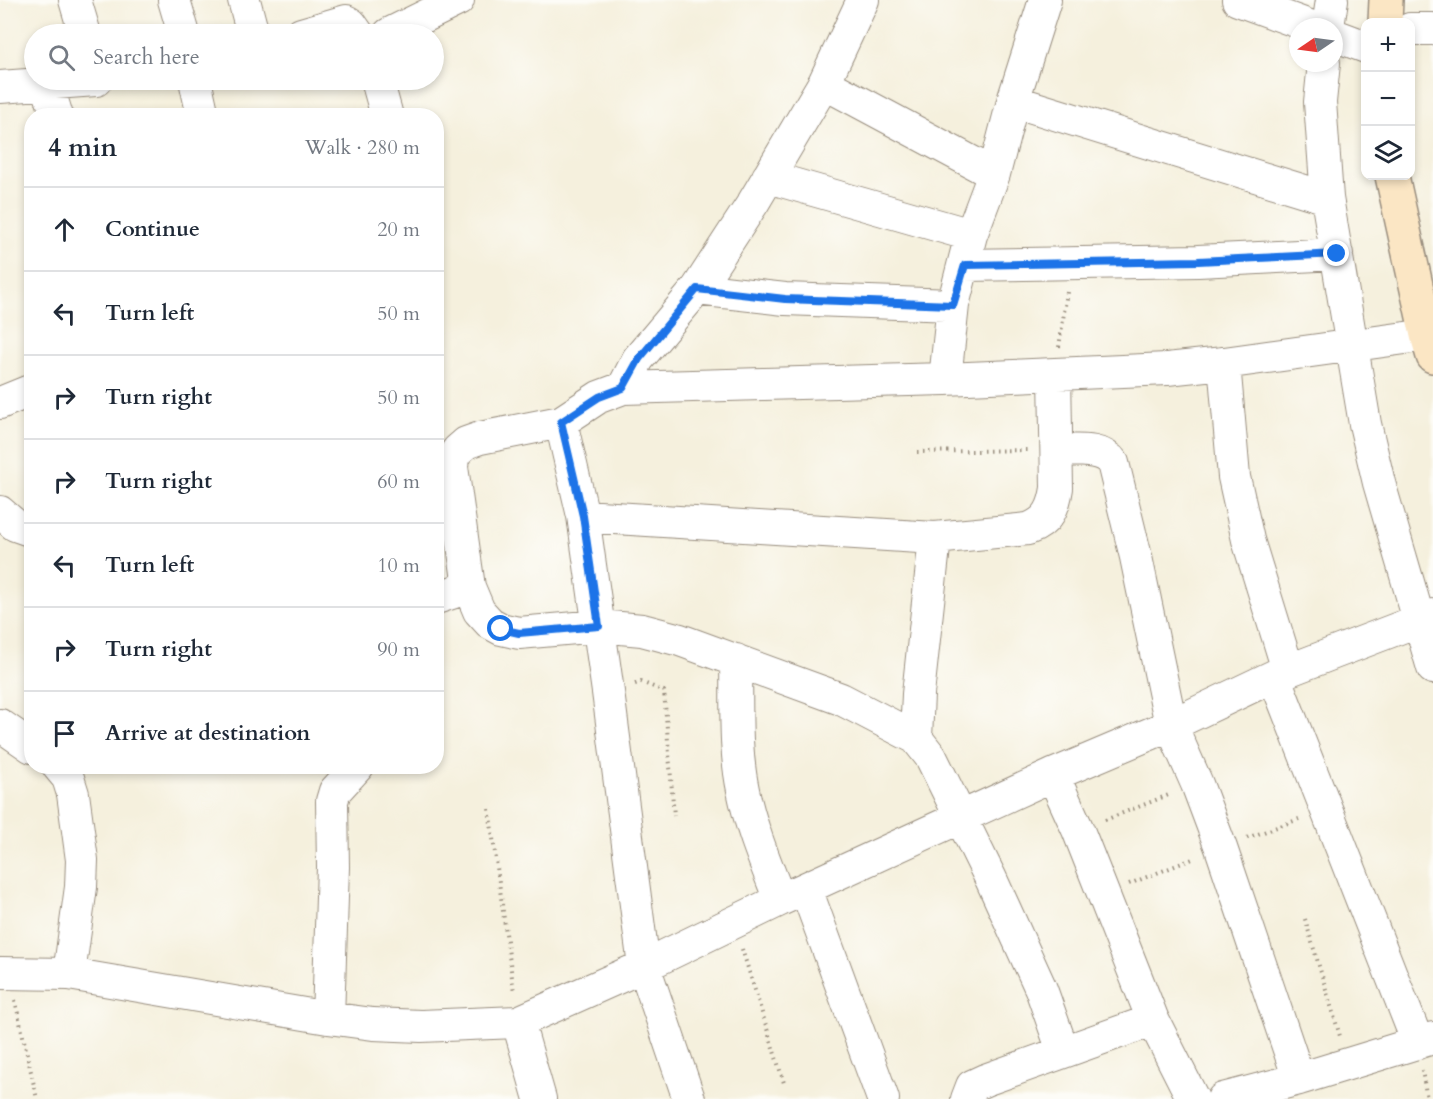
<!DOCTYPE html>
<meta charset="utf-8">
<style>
body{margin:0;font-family:Cardo,serif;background:#f6f6f7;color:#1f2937}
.controls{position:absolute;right:18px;top:18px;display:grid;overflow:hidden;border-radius:12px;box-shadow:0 3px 9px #0003}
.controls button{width:54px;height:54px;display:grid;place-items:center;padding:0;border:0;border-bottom:2px solid #e0e1e3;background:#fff;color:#1f2937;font:30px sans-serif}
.compass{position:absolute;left:1289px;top:18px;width:54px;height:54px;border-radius:50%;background:#fff;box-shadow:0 3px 9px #0003;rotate:257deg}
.stop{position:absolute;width:18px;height:18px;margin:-14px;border:4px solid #1a73e8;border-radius:50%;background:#fff}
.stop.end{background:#1a73e8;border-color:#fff;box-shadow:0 2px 6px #0008}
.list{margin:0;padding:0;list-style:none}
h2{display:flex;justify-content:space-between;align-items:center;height:78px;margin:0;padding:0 24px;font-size:26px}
h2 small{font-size:20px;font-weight:400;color:#747a83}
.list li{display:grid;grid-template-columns:39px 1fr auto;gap:18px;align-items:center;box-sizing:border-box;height:84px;padding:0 24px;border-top:2px solid #e0e1e3}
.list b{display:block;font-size:22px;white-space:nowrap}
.list em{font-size:20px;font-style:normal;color:#747a83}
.icon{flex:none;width:33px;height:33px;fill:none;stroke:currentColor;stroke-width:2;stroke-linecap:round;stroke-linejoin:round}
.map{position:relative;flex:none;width:1433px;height:1099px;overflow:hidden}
.search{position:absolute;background:#fff;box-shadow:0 3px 9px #0003;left:24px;top:24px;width:420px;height:66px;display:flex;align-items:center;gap:15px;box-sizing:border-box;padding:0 21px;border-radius:33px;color:#747a83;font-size:22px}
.panel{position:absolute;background:#fff;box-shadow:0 3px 9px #0003;left:24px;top:108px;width:420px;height:666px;border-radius:24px}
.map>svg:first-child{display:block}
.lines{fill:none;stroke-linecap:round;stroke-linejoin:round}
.street-casing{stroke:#988d7e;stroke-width:34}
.secondary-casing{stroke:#988d7e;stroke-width:36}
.path{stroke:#988d7e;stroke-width:4;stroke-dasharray:1.5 4.5;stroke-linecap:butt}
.street{stroke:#fff;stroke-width:32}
.secondary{stroke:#fbe6c4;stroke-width:33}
.route{stroke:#1a73e8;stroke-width:8}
</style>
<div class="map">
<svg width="1433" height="1099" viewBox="0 0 1433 1099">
<rect width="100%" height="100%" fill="#fdfcf7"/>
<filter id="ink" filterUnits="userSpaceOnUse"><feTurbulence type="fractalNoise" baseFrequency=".0167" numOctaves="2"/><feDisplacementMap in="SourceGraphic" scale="12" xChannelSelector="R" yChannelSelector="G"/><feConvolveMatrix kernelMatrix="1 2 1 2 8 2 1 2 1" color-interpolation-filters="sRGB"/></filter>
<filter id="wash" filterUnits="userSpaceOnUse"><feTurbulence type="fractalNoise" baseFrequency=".008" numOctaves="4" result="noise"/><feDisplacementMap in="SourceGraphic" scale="24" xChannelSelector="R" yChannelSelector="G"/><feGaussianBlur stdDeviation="1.35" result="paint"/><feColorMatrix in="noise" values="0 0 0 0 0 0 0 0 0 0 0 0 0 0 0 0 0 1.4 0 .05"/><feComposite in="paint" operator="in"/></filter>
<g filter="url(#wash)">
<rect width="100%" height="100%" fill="#f5f0dd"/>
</g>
<g filter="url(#ink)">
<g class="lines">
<defs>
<path id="street" d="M75 0 85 34
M174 0 184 34
M244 0 253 34
M1045 0 1013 101 994 174 971 235 953 305 945 379 623 388 599 397 561 422 480 438 466 443 458 450 453 457 452 467 469 587 479 611 490 623 501 629 519 633 599 626 642 630 680 640 841 699 916 738 931 757 991 879 1041 989 1063 1051
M1238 0 1312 27
M1328 27 1332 0
M1410 29H1433
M301 34 346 21 351 24 358 34
M389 34 458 0
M1334 35 1366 47
M1324 63 1320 102 1327 198 1365 424 1379 483 1433 668
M195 80 203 116
M377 80 387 116
M824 83 994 174
M47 84 57 116
M0 87 96 80
M1013 101 1327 198
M768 177 971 235
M965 265 1198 261 1337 254
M697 289 785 299 953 305
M1224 363 1234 477 1248 540 1288 670
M945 379 1167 369 1224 363 1427 335
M623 388 638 359 697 289 753 203 824 83 863 0
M0 403 32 390
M561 422 583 516 608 692 644 966 689 1099
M1057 450C1075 451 1102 447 1113 463L1136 557 1171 725 1197 784 1221 848 1299 1079
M0 512 15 525 32 531
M583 516 935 538 1028 529C1048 522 1054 508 1057 488L1055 374
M436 598 469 587
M736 660C737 703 734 748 743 790 751 829 766 864 780 900
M1274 676 1418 1043
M0 725 32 747
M916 738 918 694 935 538
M58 766 68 778 73 794 82 860 81 887 69 974
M1053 775 1078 830 1153 1020 1193 1099
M806 889 883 1099
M0 973 69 974 328 1018 373 1024 421 1026 518 1022 644 966 780 900 1053 775 1171 725 1274 676 1433 615
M328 1018 333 867 332 801 335 791 358 766
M518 1022 540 1099
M967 1099 972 1086 985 1080 1153 1020
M1223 1099 1299 1079 1433 1038"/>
<path id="secondary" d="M1385 22 1386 0
M1392 176 1427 335 1433 356"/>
</defs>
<use href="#street" class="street-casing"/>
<use href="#secondary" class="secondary-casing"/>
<path class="path" d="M1059 347 1067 292
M917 452 1027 450
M635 684 641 682 664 691 674 816
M489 809 514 992
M1105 820 1171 794
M1247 838 1299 819
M1129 884 1195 858
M1305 919 1340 1036
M742 949 784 1083
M15 1000 37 1099
M1422 1070 1427 1099"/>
<use href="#street" class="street"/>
<use href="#secondary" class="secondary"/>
</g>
</g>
<g class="lines" filter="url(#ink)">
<path class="route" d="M501 629 519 633 599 626 583 516 561 422 599 397 623 388 639 359 697 289 785 299 953 305 965 265 1198 261 1337 254"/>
</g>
</svg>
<div class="controls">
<button>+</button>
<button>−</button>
<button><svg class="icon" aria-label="layers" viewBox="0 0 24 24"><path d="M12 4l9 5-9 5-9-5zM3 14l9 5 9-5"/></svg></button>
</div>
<svg class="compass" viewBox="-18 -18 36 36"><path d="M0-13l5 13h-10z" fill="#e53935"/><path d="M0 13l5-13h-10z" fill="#747a83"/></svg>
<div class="stop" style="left:501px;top:629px"></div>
<div class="stop end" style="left:1337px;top:254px"></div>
<div class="search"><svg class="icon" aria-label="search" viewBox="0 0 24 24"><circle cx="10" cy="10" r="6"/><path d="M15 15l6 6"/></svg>Search here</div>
<section class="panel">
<h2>4 min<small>Walk · 280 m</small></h2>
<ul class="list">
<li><svg class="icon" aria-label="ahead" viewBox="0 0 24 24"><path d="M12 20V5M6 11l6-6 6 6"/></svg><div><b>Continue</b></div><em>20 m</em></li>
<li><svg class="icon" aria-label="left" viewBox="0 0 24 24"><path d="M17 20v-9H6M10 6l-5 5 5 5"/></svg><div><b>Turn left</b></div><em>50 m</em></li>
<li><svg class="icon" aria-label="right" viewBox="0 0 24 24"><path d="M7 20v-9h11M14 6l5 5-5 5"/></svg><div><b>Turn right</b></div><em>50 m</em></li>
<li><svg class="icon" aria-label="right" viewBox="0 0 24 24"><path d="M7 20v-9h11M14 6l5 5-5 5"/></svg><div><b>Turn right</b></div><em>60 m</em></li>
<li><svg class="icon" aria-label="left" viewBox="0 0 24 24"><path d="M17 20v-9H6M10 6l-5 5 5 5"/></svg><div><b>Turn left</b></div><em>10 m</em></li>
<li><svg class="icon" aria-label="right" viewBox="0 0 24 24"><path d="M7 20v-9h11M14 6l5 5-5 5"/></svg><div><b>Turn right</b></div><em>90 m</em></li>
<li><svg class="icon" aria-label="arrive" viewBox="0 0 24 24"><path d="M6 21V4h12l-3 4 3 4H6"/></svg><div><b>Arrive at destination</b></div></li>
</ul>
</section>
</div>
